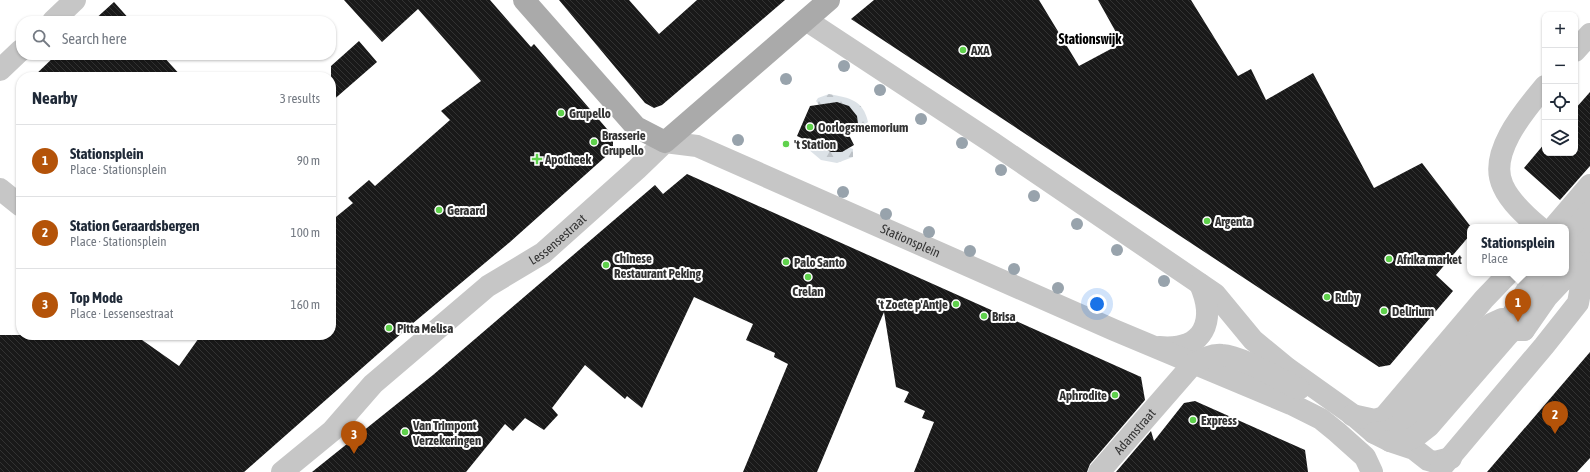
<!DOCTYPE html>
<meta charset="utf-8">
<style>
body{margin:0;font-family:"Asap Condensed",sans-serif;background:#f2f2f3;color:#1f2937}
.controls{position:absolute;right:12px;top:12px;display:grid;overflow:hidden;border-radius:8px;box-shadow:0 1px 3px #0004}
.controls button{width:36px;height:36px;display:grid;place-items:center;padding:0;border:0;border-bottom:1px solid #e0e1e3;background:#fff;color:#1f2937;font:20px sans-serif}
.you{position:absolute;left:1097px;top:304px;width:14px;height:14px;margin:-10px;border:3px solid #fff;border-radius:50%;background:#1a73e8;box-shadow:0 0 0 6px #1a73e833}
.badge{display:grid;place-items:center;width:26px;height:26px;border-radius:50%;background:#b45309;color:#fff;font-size:13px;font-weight:700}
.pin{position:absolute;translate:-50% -33px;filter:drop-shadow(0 1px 2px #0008)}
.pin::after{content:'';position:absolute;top:21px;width:14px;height:12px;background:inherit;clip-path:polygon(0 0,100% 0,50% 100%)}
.popup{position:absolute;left:1467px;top:224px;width:102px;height:52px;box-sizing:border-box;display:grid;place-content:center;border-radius:8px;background:#fff;filter:drop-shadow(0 1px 3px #0005);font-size:13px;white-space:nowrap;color:#747a83}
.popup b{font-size:15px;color:#1f2937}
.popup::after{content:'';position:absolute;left:50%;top:100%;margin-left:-8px;border:8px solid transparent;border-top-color:#fff}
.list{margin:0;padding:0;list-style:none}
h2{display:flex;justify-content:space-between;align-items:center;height:52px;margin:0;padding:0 16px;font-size:17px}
h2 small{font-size:13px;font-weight:400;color:#747a83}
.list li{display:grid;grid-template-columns:26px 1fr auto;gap:12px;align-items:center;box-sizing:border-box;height:72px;padding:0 16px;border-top:1px solid #e0e1e3}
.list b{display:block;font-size:15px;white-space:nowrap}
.list p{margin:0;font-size:13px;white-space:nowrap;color:#747a83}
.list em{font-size:13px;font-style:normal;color:#747a83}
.icon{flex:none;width:22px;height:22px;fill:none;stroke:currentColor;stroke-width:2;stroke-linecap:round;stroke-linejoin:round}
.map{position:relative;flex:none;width:1590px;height:472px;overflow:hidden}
.search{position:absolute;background:#fff;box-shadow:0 1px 3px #0004;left:16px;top:16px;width:320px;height:44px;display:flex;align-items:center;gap:10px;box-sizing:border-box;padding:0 14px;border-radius:16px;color:#747a83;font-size:15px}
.panel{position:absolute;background:#fff;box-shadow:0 1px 3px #0004;left:16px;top:72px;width:320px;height:268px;border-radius:16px}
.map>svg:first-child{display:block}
.forest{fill:url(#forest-firs)}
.building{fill:url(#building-back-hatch)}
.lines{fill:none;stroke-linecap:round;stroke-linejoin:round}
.minor{stroke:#c6c6c6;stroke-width:22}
.major{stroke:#aaa;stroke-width:22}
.tree{fill:#98a3ac}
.poi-dot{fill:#5fd14c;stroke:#fff;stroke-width:1.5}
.labels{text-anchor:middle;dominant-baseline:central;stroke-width:4;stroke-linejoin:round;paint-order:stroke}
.poi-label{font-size:13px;font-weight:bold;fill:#323232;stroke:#fff;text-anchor:start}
.street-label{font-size:13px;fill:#323232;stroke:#fff}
.neighbourhood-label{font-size:14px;font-weight:bold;fill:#000;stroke:#fff}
</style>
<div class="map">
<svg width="1590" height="472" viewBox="0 0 1590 472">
<defs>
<pattern id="forest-firs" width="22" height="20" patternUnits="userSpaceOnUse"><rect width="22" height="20" fill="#dce2e7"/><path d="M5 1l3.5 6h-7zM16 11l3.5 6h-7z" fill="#bdc2c7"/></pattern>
<pattern id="building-back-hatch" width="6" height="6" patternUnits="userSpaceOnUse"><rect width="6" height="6" fill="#191919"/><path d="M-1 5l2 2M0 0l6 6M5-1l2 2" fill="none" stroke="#323232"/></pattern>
</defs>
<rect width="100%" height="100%" fill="#fff"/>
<path class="forest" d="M829 94C850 98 863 100 868 122L861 128 859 127C855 102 840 101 819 105L816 101 818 98Z
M801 132C821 141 824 160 850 148L853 149V157L837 163 821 160 808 149Z"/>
<path class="building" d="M344 0H490L531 47 534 44 613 136V150L510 242 412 324 244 472H0V335H135L179 366 201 335H331V221L353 203 348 198 369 180 375 186 450 120 441 111 481 81 418 9 382 42Z
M559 0H629L659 34 697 0H785L662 105 654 108 645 103Z
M874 0H1039L1079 66 1122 43 1098 0H1191L1238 76 1251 69 1266 100 1313 73 1374 188 1422 163 1471 227 1470 235 1436 275 1453 291 1390 365 1379 367 851 19Z
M114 2 131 21H93Z
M359 41 377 62 331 102V66Z
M56 55H162L182 77H33Z
M1590 92V166L1560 200 1524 168 1545 143V153H1575V109Z
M837 102 849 106 857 116 859 131 849 135 854 145 842 152H831L797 136 810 106Z
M687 174 1141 377 1145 400 1090 464 1087 472H914L934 422 922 418 925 411 904 402 909 392 896 387 884 312 817 472H743L788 364 774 357 775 353 746 340 753 324 694 297 642 408 627 396 625 399 585 365 552 408 558 415 544 430 525 418 513 431 505 424 466 472H312L433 375 655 185 663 194Z
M1590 352V458L1577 472H1487Z
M1195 401 1305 450 1308 472H1116L1151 431 1154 441 1184 403Z"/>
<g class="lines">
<g class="minor">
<path d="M806 20 993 143 1215 294 1253 340 1287 368 1353 415 1374 433 1390 441 1414 449 1428 460 1435 462 1451 458"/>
<path d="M53 21 75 0"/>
<path d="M1575 51 1590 34"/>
<path d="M0 70 21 50"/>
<path d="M0 189 21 206"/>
<path d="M1539 227C1526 216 1510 202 1503 186 1487 153 1526 109 1545 86"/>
<path d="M1554 227 1590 185"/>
<path d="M1566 240 1590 212"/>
<path d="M1566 263 1573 258 1590 238"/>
<path d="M1510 319 1528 288 1551 273"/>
<path d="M1524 330 1547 297 1562 281 1580 273 1588 263"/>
<path d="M1159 347C1205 351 1216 321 1200 284"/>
<path d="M1352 415 1375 420 1384 417 1484 299 1509 273"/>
<path d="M1374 433 1388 432 1407 421 1491 324 1502 319H1510"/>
<path d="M1390 441H1406L1415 437 1429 426 1507 336 1513 330H1524"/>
<path d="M1441 468 1544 346 1578 303 1582 281 1577 266 1566 250"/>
<path id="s1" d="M282 472 332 431 373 384 488 286 543 253 637 169 665 142 697 146 1114 330 1291 404 1321 419 1337 432 1365 457 1372 472"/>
<path id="s2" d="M1099 472 1193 364C1202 359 1212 354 1222 355 1242 356 1280 380 1299 389"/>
</g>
<path class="major" d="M524 0 636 127 665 142 829 0"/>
</g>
<g class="tree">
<circle cx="844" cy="66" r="6"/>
<circle cx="786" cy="79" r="6"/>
<circle cx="880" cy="90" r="6"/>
<circle cx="921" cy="119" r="6"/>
<circle cx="738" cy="140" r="6"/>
<circle cx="962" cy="143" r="6"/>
<circle cx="1001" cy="170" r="6"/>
<circle cx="843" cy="192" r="6"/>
<circle cx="1034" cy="196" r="6"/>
<circle cx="886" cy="214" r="6"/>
<circle cx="1077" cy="224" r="6"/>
<circle cx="929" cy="232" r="6"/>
<circle cx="1117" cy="250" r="6"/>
<circle cx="970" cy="251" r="6"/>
<circle cx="1014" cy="269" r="6"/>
<circle cx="1164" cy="281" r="6"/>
<circle cx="1058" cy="288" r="6"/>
<circle cx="1099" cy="306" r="6"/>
</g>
<g class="poi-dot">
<circle cx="963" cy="50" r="4"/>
<circle cx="561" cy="113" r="4"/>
<circle cx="810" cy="127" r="4"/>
<circle cx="594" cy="142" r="4"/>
<circle cx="786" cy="144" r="4"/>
<path d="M535 153h4v4h4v4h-4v4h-4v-4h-4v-4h4z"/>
<circle cx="439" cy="210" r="4"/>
<circle cx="1207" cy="221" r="4"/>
<circle cx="1389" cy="259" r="4"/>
<circle cx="786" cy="262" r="4"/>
<circle cx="606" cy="265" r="4"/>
<circle cx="808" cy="277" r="4"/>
<circle cx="1327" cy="297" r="4"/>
<circle cx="956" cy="304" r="4"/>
<circle cx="1384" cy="311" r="4"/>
<circle cx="984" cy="316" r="4"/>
<circle cx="389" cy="328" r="4"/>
<circle cx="1115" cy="395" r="4"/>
<circle cx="1193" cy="420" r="4"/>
<circle cx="405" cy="432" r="4"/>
</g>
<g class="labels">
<g class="poi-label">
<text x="971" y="50">AXA</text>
<text x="569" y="113">Grupello</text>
<text x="818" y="127">Oorlogsmemorium</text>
<text x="602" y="135">Brasserie<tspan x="602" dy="15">Grupello</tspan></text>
<text x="794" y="144">'t Station</text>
<text x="545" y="159">Apotheek</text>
<text x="447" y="210">Geraard</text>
<text x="1215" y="221">Argenta</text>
<text x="614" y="258">Chinese<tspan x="614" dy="15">Restaurant Peking</tspan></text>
<text x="1397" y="259">Afrika market</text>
<text x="794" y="262">Palo Santo</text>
<text x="808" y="291" text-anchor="middle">Crelan</text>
<text x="1335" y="297">Ruby</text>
<text x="948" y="304" text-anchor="end">'t Zoete p'Antje</text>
<text x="1392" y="311">Delirium</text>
<text x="992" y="316">Brisa</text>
<text x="397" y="328">Pitta Melisa</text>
<text x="1107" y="395" text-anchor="end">Aphrodite</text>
<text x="1201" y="420">Express</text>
<text x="413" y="425">Van Trimpont<tspan x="413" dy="15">Verzekeringen</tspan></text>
</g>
<g class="street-label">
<text stroke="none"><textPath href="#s1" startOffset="362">Lessensestraat</textPath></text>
<text stroke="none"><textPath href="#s1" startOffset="773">Stationsplein</textPath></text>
<text stroke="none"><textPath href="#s2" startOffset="54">Adamstraat</textPath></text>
</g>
<g class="neighbourhood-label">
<text x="1090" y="39">Stationswijk</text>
</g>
</g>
</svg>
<div class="controls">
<button>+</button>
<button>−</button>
<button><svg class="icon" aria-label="locate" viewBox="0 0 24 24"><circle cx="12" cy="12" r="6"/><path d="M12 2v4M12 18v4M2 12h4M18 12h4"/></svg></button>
<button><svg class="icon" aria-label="layers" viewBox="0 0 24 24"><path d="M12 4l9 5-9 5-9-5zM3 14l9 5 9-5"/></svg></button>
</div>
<div class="you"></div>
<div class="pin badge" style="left:1518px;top:322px">1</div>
<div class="popup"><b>Stationsplein</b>Place</div>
<div class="pin badge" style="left:1555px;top:434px">2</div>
<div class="pin badge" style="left:354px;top:454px">3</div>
<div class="search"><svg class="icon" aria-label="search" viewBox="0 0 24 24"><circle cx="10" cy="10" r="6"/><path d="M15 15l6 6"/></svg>Search here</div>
<section class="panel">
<h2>Nearby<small>3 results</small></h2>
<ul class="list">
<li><span class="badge">1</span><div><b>Stationsplein</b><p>Place · Stationsplein</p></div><em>90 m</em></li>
<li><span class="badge">2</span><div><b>Station Geraardsbergen</b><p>Place · Stationsplein</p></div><em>100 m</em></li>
<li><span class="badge">3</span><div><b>Top Mode</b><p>Place · Lessensestraat</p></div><em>160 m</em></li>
</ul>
</section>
</div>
